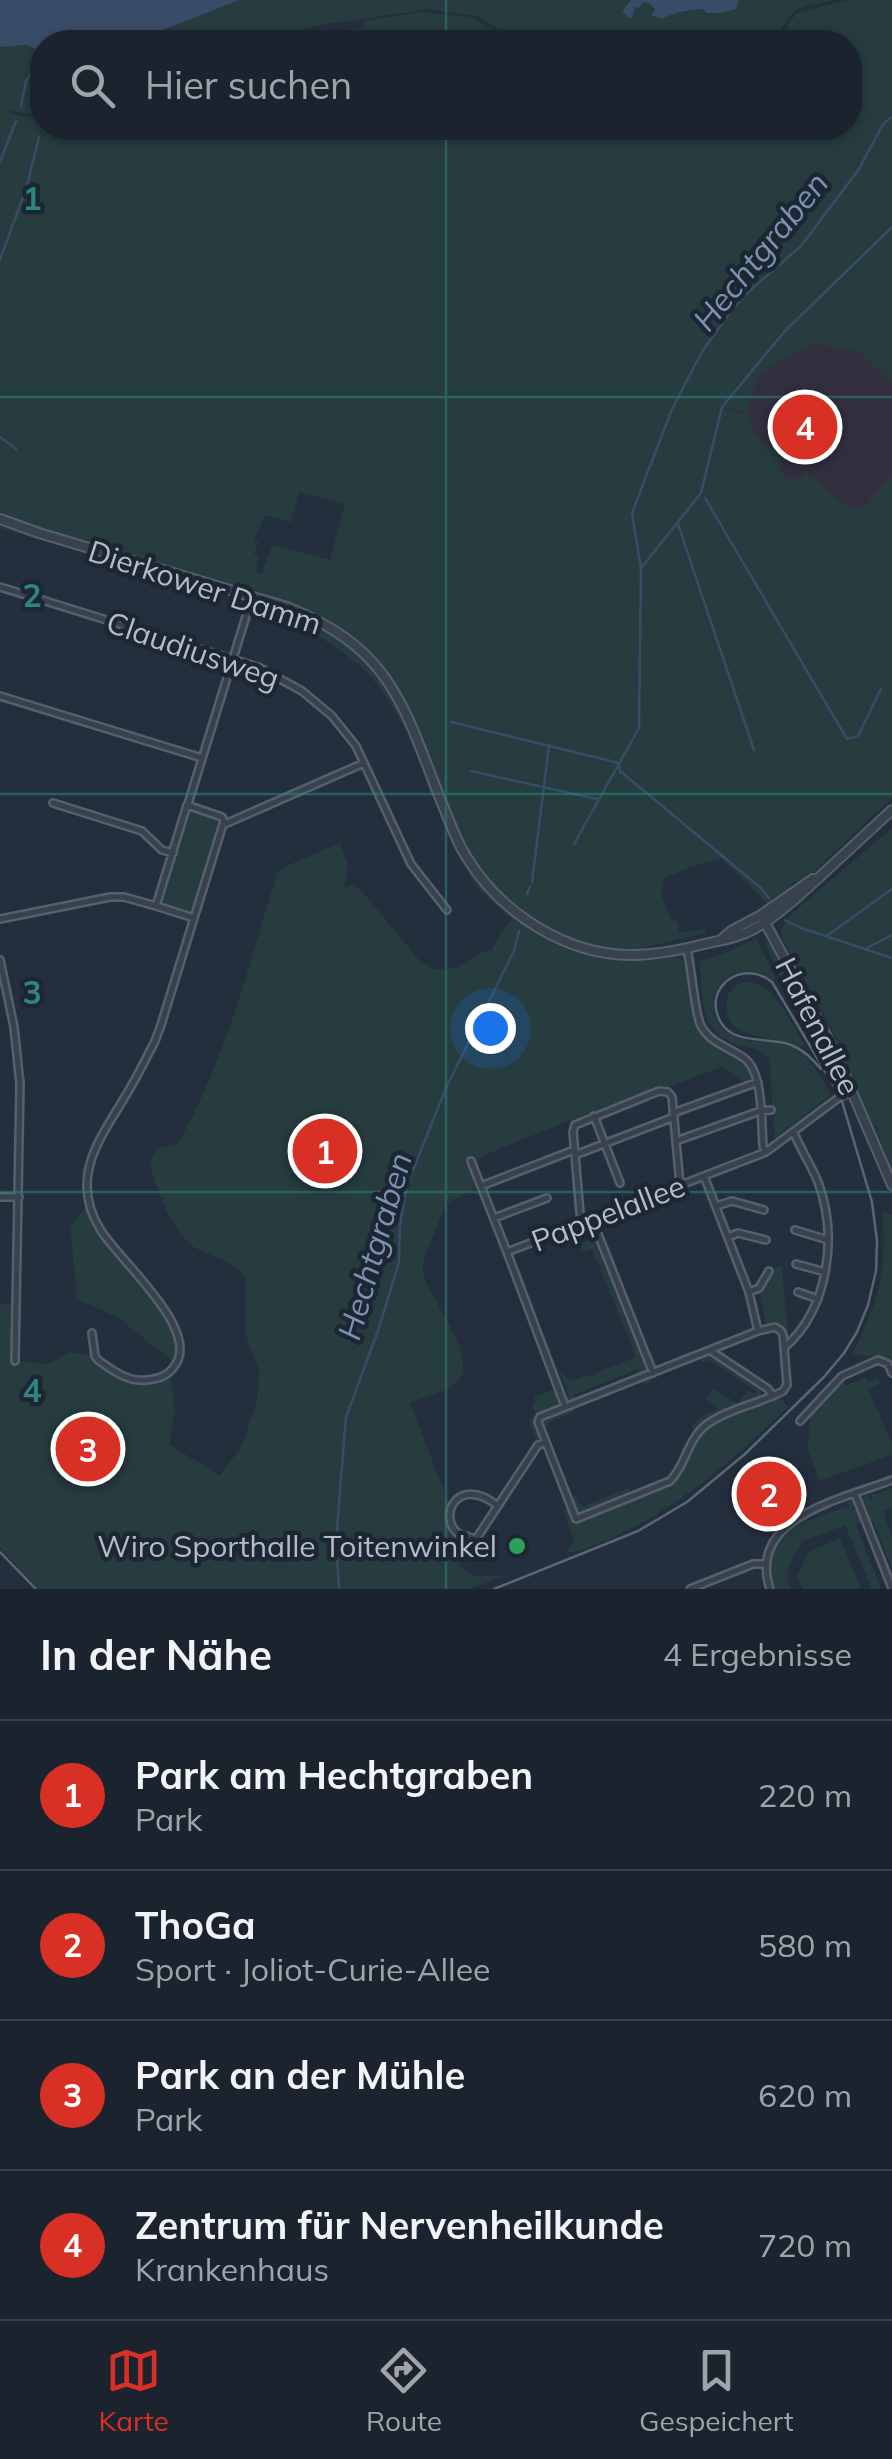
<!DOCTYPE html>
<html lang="de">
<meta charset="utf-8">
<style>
body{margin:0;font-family:Mulish,sans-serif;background:#242b36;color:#f1f3f6}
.you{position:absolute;left:490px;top:1028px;width:35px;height:35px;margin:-25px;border:8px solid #fff;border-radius:50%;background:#1a73e8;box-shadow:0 0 0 15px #1a73e833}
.badge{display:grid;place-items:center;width:65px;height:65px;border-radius:50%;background:#d93025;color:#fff;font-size:32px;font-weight:700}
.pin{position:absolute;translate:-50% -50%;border:5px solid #fff;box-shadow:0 2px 10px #0006}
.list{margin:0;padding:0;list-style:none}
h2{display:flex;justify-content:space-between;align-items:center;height:130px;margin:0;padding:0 40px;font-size:42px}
h2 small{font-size:32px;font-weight:400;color:#a0a4aa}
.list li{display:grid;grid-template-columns:65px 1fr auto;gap:30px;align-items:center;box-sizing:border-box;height:150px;padding:0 40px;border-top:2px solid #39404a}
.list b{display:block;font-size:38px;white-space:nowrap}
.list p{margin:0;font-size:32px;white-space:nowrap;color:#a0a4aa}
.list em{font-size:32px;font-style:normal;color:#a0a4aa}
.icon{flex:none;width:55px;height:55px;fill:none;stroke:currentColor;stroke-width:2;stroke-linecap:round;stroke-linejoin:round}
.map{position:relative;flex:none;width:892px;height:1589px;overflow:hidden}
.search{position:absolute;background:#1b232e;box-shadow:0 2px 8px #0004;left:30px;right:30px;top:30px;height:110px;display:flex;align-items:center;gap:25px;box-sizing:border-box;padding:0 35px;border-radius:40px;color:#a0a4aa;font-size:38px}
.sheet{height:730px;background:#1b232e}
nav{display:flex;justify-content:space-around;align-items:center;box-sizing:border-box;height:140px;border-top:2px solid #39404a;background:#1b232e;font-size:28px;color:#a0a4aa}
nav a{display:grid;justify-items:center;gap:5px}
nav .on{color:#d93025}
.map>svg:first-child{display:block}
.medical{fill:#32303f}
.green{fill:#263c3f;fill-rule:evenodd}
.water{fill:#394c67}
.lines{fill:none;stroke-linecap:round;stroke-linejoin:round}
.stream{stroke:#394c67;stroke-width:2.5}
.minor-casing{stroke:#565f6c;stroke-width:10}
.tertiary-casing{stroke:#565f6c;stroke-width:12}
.minor{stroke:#38414e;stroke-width:5}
.tertiary{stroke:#38414e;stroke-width:8}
.tram{stroke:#5a6575;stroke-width:2.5}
.grid{fill:none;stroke:#308480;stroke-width:2.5;stroke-opacity:0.55}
.leisure-dot{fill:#2e9e5b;stroke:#1d2633;stroke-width:4}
.labels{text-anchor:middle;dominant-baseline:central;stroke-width:9;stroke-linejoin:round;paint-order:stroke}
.street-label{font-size:30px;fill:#b4bcc9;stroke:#1d2633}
.poi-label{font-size:30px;fill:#b4bcc9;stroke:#1d2633;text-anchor:end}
.water-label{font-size:32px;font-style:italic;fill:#7c92b1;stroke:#1d2633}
.grid-label{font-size:32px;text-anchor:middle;font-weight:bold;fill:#308480;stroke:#1d2633;stroke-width:9;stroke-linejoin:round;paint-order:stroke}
</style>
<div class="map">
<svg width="892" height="1589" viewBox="0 0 892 1589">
<rect width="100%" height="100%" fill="#242f3e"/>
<path class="medical" d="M892 219V627L723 409 808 304Z"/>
<path class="green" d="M240 0H631L622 11 631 18 637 7 642 2 650 4 655 11 669 15 692 10 736 9 739 0H835C793 9 795 4 775 42H519L477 16 429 9 321 25 253 42H131Z
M848 0H892V383L859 352 814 343 761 372 756 379 747 413 726 407 724 409 748 416 755 436 782 454 779 469 786 479H800L806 473 850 509 857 511 863 508 892 476V798L808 877 792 883V887L779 898 778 895 768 904 721 858 689 867 664 879 661 893 671 920 678 921 679 932 705 929 706 933 642 948V961L675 957 683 960C690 982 688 1011 701 1031 716 1054 743 1052 754 1079L744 1083 722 1067 671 1086 670 1089 659 1086C595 1111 533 1134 471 1161L481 1186 447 1203C442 1216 422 1258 423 1270 425 1297 486 1361 454 1385 442 1394 424 1397 410 1403L451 1509 450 1516 455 1530 476 1539 458 1565 475 1576H504L470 1589H38L0 1548V1304H17L15 1361 49 1364 69 1352 95 1356 113 1371 140 1381 171 1374 175 1410 169 1444 220 1476 241 1447 257 1401 259 1371 245 1333 246 1278C229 1256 212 1259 191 1245 174 1234 151 1180 150 1160L157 1149 178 1143C226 1059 249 965 277 873L282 868 340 843 348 865 344 888 352 885 361 890 419 960 435 970 457 967 478 954 492 950 500 933 512 919 478 889 452 846 419 753 386 696 367 672 342 652 302 625 250 602 0 528V47L28 45 42 52V114L30 115 10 110 9 113 28 117H42V128H850V42H781L791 20 797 13ZM299 492 345 504 330 560 272 545 262 574 255 572 259 556 254 554 258 541 254 540 265 515 291 522Z
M421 12 472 17 514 42H284L363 27V21Z
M193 809 221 819 193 913 188 914 162 907 188 811Z
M892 828V1178L885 1160 888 1159 877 1131 879 1129 877 1125H874L858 1098 837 1039 783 940 781 931 789 916Z
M756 938 776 978 773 980C740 955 697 988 719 1024 735 1050 776 1035 798 1051 814 1062 823 1079 831 1095L775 1138 769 1060C762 1049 754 1049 742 1046 699 1036 702 997 700 961L726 953Z
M770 942 825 1040 845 1087 843 1088 784 987 766 944Z
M744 982C776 982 789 1021 804 1044L800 1047C767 1033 718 1042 728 994L735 986Z
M89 1204 96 1224 171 1316 182 1347 177 1365 117 1317 77 1299 70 1226Z
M885 1212 892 1215V1365L880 1357 855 1355 853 1352C878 1304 888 1267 882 1213Z
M599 1237 646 1354 652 1352 657 1366 648 1365 653 1377 652 1382 645 1385 638 1369 574 1395 576 1402 572 1404 575 1412 549 1422V1426L541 1430 546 1442 538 1445 529 1420 536 1413 531 1406 535 1403 534 1397 558 1388 563 1398 569 1396 560 1373 564 1374 567 1381 572 1379 573 1382 588 1374 590 1377 593 1376V1374L634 1358 635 1354 592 1249 583 1252 579 1244Z
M779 1266 782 1267 789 1344 784 1348 781 1331 767 1328 759 1288 769 1271Z
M709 1356 761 1390 760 1395 756 1398 724 1411 725 1416 757 1403 759 1405 780 1397 788 1407C732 1461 681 1507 609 1539 596 1544 579 1552 566 1553L574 1540 563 1509 571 1506 568 1498 576 1495 579 1504 584 1506 628 1488 631 1496 670 1481 698 1433 691 1427C698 1419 709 1409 720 1410L706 1399 713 1388 738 1404 749 1389 754 1395 757 1392 709 1360 701 1363 700 1359Z
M865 1377 868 1382 877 1378 880 1384 869 1390 892 1444V1455L819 1481 807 1444C810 1436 809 1427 810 1421 814 1405 829 1393 841 1381L846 1385Z
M892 1488V1507L883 1511 892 1538V1569L873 1521 866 1523 860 1506 862 1505 861 1501 867 1493 871 1501 873 1500 870 1491H872L875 1495Z
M847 1500H852L857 1505 850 1510 857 1509 862 1522 856 1525 881 1589H872L845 1525 803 1541C793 1555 781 1577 792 1589H770C761 1550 777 1537 804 1514L809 1521 845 1507 849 1508Z
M840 1538 861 1589H803L797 1577 808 1552Z"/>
<path class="water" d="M0 0H240L131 42H42V52L28 45 0 47Z
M631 0H739L736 9 722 13H707L703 9C689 10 674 12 662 19L651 15 655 10 650 4 643 2 639 8 636 7 631 19 622 11Z"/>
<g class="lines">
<path class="stream" d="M21 106 26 81 42 55
M0 162 16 121
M0 260 27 186 39 137
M0 437 16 449
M705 498 847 739 858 736 881 689
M678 524 754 750
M642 567 701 493 722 407 785 331 892 227
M451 722 619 763 620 771 761 888 769 898
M471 771 597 799
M574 844 639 728 641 569 632 513 672 409 703 350 731 311 748 292 801 246 859 169 883 124 892 117
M532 882 549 745
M527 894 530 887
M785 920 801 928 892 958
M828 935 892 889
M867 948 892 935
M339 1589 336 1541 346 1417 379 1328 399 1262 400 1225 407 1185 446 1088 514 951 519 931"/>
<defs>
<path id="minor" d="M0 587 258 667 302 691 332 716 356 746 411 864 447 910
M0 696 202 758
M53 803 142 831 162 850 173 853
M188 804 252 597
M225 824 364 763
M0 919 110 897H124L156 906
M687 950C692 969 694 1011 701 1026 711 1044 729 1047 744 1058 764 1072 761 1123 763 1146L766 1152
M0 960 14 1027 20 1084 15 1361
M673 1113 758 1082
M594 1116 620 1183
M676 1141 760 1111 771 1110
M575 1155 674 1117
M471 1161 507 1252
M704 1176 749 1292 758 1331
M481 1186 574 1150
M0 1197H19
M716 1206 732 1201 764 1210
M494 1218 547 1198
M592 1219 653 1373
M581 1224 573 1132 575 1125 659 1091 668 1092 672 1097 680 1185
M795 1230 828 1240
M728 1237 738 1233 766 1240
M796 1264 825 1272
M749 1292 759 1288 769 1271
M798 1292 818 1299
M775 1327 781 1331 783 1335 787 1385 783 1391C760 1404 713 1412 698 1433 686 1448 684 1467 670 1481L576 1519 538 1422 540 1417 758 1331Z
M92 1333 95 1356 98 1360C113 1371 128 1382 146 1380 157 1379 166 1377 173 1368 205 1332 119 1261 100 1229 92 1216 87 1200 87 1185 87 1152 110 1123 126 1095 137 1077 146 1059 155 1041L161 1025 224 821 222 817 187 805 156 906 194 918
M784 1348C829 1309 838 1236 818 1182 811 1165 801 1150 794 1133
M711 1351 768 1389 773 1396
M565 1406 507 1252 766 1152 837 1099 852 1091
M800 1421 842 1376 878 1360 888 1364 892 1373
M855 1494 892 1588
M498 1506C456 1473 437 1519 459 1534 462 1535 473 1538 476 1539L538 1445 546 1442
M690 1589 753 1564H766
M770 1589C746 1517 843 1499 892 1480"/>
<path id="tertiary" d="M0 519 39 533 287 607C392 649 403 705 441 801 449 819 455 839 466 856 500 913 568 957 636 955 658 954 682 950 704 944 721 940 738 938 754 929 776 917 796 899 814 882 840 858 866 834 892 810
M761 915 833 1048 892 1185
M722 939 731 931 761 915 813 879"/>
</defs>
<use href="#minor" class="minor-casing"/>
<use href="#tertiary" class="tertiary-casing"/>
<use href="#minor" class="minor"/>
<use href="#tertiary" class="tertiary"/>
<path class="tram" d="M0 1552 36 1589
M494 1589 638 1531 687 1502 745 1454 824 1377 844 1353 857 1332 868 1305 876 1271 877 1241 872 1202 841 1098 772 982C743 958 702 987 720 1021 733 1046 769 1036 791 1045 804 1050 812 1059 821 1069"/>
</g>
<path class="grid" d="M446 0V42M446 128V1589M0 397H892M0 794H892M0 1192H892"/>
<circle class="leisure-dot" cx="517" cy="1546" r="10"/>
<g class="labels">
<g class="street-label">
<text transform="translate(205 587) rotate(18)">Dierkower Damm</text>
<text transform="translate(193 650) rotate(19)">Claudiusweg</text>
<text transform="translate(818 1026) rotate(63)">Hafenallee</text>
<text transform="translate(608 1213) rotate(-21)">Pappelallee</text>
</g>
<g class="poi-label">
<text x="497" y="1546">Wiro Sporthalle Toitenwinkel</text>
</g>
<g class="water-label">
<text transform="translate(760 251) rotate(-51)">Hechtgraben</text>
<text transform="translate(374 1246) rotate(-74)">Hechtgraben</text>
</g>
</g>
<g class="grid-label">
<text x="32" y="210">1</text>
<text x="32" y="607">2</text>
<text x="32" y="1004">3</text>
<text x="32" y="1402">4</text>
</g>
</svg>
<div class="you"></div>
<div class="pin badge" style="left:325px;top:1151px">1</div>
<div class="pin badge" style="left:769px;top:1494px">2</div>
<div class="pin badge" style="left:88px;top:1449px">3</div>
<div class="pin badge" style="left:805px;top:427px">4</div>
<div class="search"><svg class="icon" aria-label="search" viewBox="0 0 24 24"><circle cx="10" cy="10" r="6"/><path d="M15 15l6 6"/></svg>Hier suchen</div>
</div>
<section class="sheet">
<h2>In der Nähe<small>4 Ergebnisse</small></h2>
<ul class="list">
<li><span class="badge">1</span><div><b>Park am Hechtgraben</b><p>Park</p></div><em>220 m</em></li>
<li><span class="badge">2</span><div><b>ThoGa</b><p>Sport · Joliot-Curie-Allee</p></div><em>580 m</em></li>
<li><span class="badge">3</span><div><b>Park an der Mühle</b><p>Park</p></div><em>620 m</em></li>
<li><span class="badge">4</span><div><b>Zentrum für Nervenheilkunde</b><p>Krankenhaus</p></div><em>720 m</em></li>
</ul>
</section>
<nav>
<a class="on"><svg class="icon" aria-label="map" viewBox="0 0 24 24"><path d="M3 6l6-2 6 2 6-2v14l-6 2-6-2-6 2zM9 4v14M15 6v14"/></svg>Karte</a>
<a><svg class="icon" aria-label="directions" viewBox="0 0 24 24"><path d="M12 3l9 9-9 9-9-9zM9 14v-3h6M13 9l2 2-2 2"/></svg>Route</a>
<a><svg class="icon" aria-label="saved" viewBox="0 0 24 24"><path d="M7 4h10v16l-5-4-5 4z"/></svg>Gespeichert</a>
</nav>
